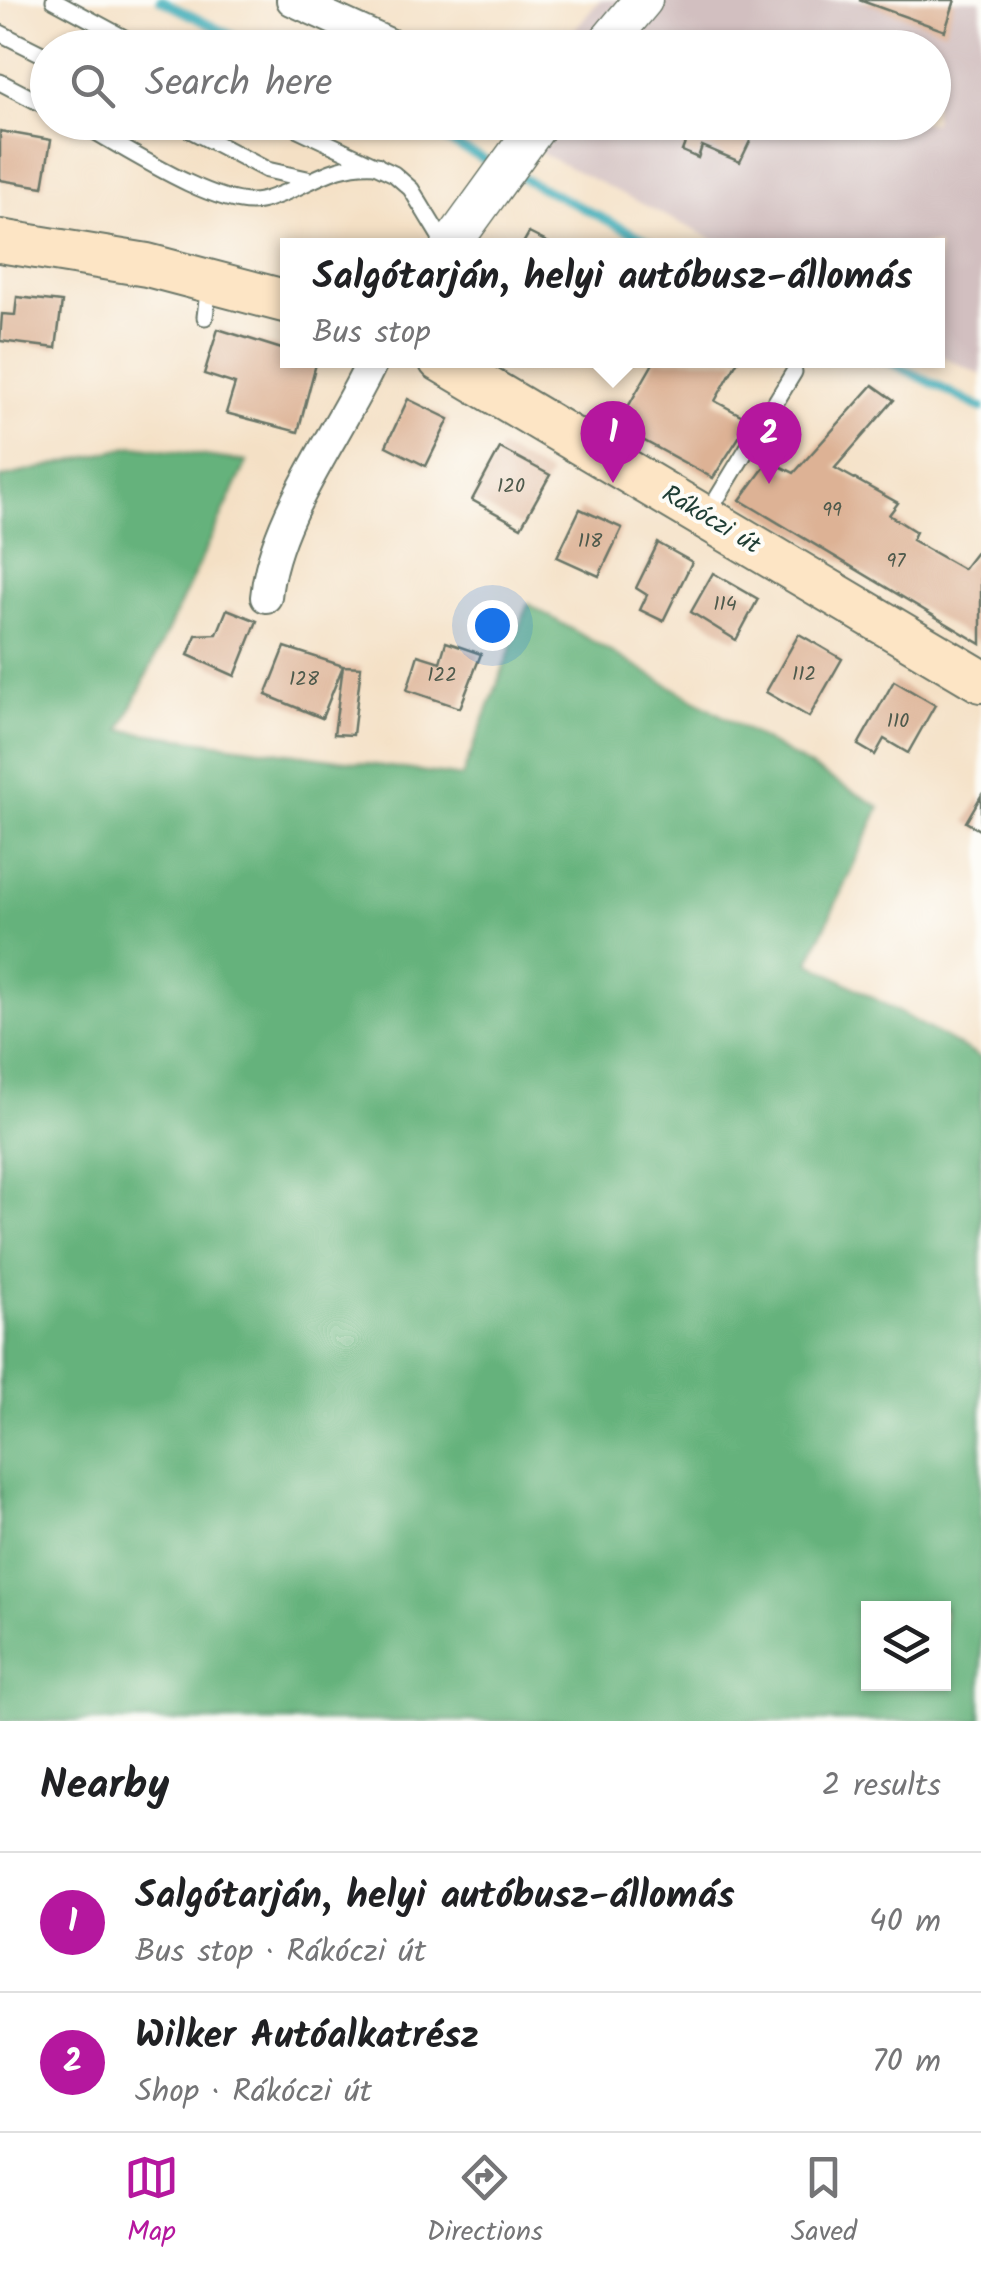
<!DOCTYPE html>
<meta charset="utf-8">
<style>
body{margin:0;font-family:Kalam,sans-serif;background:#f2f2f2;color:#202124}
.controls{position:absolute;right:30px;bottom:30px;display:grid;overflow:hidden;border-radius:0px;box-shadow:0 2px 8px #0004}
.controls button{width:90px;height:90px;display:grid;place-items:center;padding:0;border:0;border-bottom:2px solid #e0e0e0;background:#fff;color:#202124;font:50px sans-serif}
.you{position:absolute;left:492px;top:625px;width:35px;height:35px;margin:-25px;border:8px solid #fff;border-radius:50%;background:#1a73e8;box-shadow:0 0 0 15px #1a73e833}
.badge{display:grid;place-items:center;width:65px;height:65px;border-radius:50%;background:#b5179e;color:#fff;font-size:32px;font-weight:700}
.pin{position:absolute;translate:-50% -82px;filter:drop-shadow(0 2px 5px #0008)}
.pin::after{content:'';position:absolute;top:52px;width:35px;height:30px;background:inherit;clip-path:polygon(0 0,100% 0,50% 100%)}
.popup{position:absolute;left:280px;top:238px;width:665px;height:130px;box-sizing:border-box;display:grid;place-content:center;border-radius:0px;background:#fff;filter:drop-shadow(0 2px 8px #0005);font-size:32px;white-space:nowrap;color:#757577}
.popup b{font-size:38px;color:#202124}
.popup::after{content:'';position:absolute;left:50%;top:100%;margin-left:-20px;border:20px solid transparent;border-top-color:#fff}
.list{margin:0;padding:0;list-style:none}
h2{display:flex;justify-content:space-between;align-items:center;height:130px;margin:0;padding:0 40px;font-size:42px}
h2 small{font-size:32px;font-weight:400;color:#757577}
.list li{display:grid;grid-template-columns:65px 1fr auto;gap:30px;align-items:center;box-sizing:border-box;height:140px;padding:0 40px;border-top:2px solid #e0e0e0}
.list b{display:block;font-size:38px;white-space:nowrap}
.list p{margin:0;font-size:32px;white-space:nowrap;color:#757577}
.list em{font-size:32px;font-style:normal;color:#757577}
.icon{flex:none;width:55px;height:55px;fill:none;stroke:currentColor;stroke-width:2;stroke-linecap:round;stroke-linejoin:round}
.map{position:relative;flex:none;width:981px;height:1721px;overflow:hidden}
.search{position:absolute;background:#fff;box-shadow:0 2px 8px #0004;left:30px;right:30px;top:30px;height:110px;display:flex;align-items:center;gap:25px;box-sizing:border-box;padding:0 35px;border-radius:55px;color:#757577;font-size:38px}
.sheet{height:410px;background:#fff}
nav{display:flex;justify-content:space-around;align-items:center;box-sizing:border-box;height:140px;border-top:2px solid #e0e0e0;background:#fff;font-size:28px;color:#757577}
nav a{display:grid;justify-items:center;gap:5px}
nav .on{color:#b5179e}
.map>svg:first-child{display:block}
.industrial{fill:#d2bfc0}
.forest{fill:#65b27b;stroke:#427858;stroke-width:2.5;fill-rule:evenodd}
.lines{fill:none;stroke-linecap:round;stroke-linejoin:round}
.stream{stroke:#3cacb7;stroke-width:9}
.building{fill:#ddb295}
.service-casing{stroke:#6a7667;stroke-width:19}
.minor-casing{stroke:#6a7667;stroke-width:34}
.tertiary-casing{stroke:#6a7667;stroke-width:41}
.secondary-casing{stroke:#6a7667;stroke-width:46}
.service{stroke:#fff;stroke-width:15}
.minor{stroke:#fff;stroke-width:30}
.tertiary{stroke:#fff;stroke-width:38}
.secondary{stroke:#fde5c5;stroke-width:42}
.labels{text-anchor:middle;dominant-baseline:central;stroke-width:8;stroke-linejoin:round;paint-order:stroke}
.number-label{font-size:20px;fill:#4e5a4c}
.street-label{font-size:25px;fill:#1f3d34;stroke:#fdfcf7}
</style>
<div class="map">
<svg width="981" height="1721" viewBox="0 0 981 1721">
<rect width="100%" height="100%" fill="#fdfcf7"/>
<filter id="ink" filterUnits="userSpaceOnUse"><feTurbulence type="fractalNoise" baseFrequency=".01" numOctaves="2"/><feDisplacementMap in="SourceGraphic" scale="20" xChannelSelector="R" yChannelSelector="G"/><feConvolveMatrix kernelMatrix="1 2 1 2 8 2 1 2 1" color-interpolation-filters="sRGB"/></filter>
<filter id="wash" filterUnits="userSpaceOnUse"><feTurbulence type="fractalNoise" baseFrequency=".0048" numOctaves="4" result="noise"/><feDisplacementMap in="SourceGraphic" scale="40" xChannelSelector="R" yChannelSelector="G"/><feGaussianBlur stdDeviation="2.25" result="paint"/><feColorMatrix in="noise" values="0 0 0 0 0 0 0 0 0 0 0 0 0 0 0 0 0 1.4 0 .05"/><feComposite in="paint" operator="in"/></filter>
<g filter="url(#wash)">
<rect width="100%" height="100%" fill="#f4e0c5"/>
<path class="industrial" d="M600 0H981V375L938 354V245H724L491 128 496 122H934V48L559 47Z"/>
<path class="forest" d="M134 446 247 462 121 730 462 777 528 604 880 807 809 962 981 1058V1721H0V478ZM868 1608H944V1684H868Z"/>
<g class="lines">
<path class="stream" d="M160 0 257 48
M410 122 497 166
M516 175 657 245
M886 360 981 408"/>
</g>
<g id="blocks">
<path class="building" d="M859 0H955L945 31Z
M653 122H678L668 135Z
M693 122 751 139 740 162 702 146 698 158 682 151Z
M0 131 51 140 43 187 0 180Z
M529 233 553 245H522Z
M17 297 62 302 56 348 0 341 2 314 15 315Z
M218 329 288 351V360H317L298 432 226 413 235 384 204 374Z
M655 360H738L715 401 750 420 713 478 617 426Z
M873 385 894 400 835 468 898 503 889 515 916 532 912 540 963 569 977 551 981 555V644L740 500 769 461 794 473Z
M408 399 449 419 426 466 386 446Z
M500 448 550 475 521 527 472 500Z
M580 509 622 528 599 576 557 557Z
M658 543 692 562 663 621 640 610 647 595 636 588Z
M713 573 758 599 736 640 691 612Z
M227 609 257 621 235 676 188 655 196 635 217 634Z
M799 634 842 659 809 717 766 692Z
M446 642 481 654 460 708 407 690 418 655 440 662Z
M285 647 343 666 322 718 266 695Z
M343 666 361 667 353 735 334 734Z
M894 681 935 705 908 753 884 739 875 755 858 745Z
M981 796V831L966 822Z"/>
</g>
</g>
<g filter="url(#ink)">
<use href="#blocks" fill-opacity="0" stroke="#6a7667" stroke-width="2.5"/>
<g class="lines">
<defs>
<path id="service" d="M54 0 143 48
M0 33 48 57
M0 82 48 107
M78 122C117 143 219 211 260 201 303 191 330 161 377 165
M175 122 267 170 307 179
M283 122 394 174 411 189 445 245
M205 317 209 284
M708 513 794 372"/>
<path id="minor" d="M292 0 398 48
M266 597C273 517 339 434 373 360"/>
<path id="tertiary" d="M603 48 643 0
M451 245 540 122"/>
<path id="secondary" d="M0 241 147 265 288 302
M440 360 981 681"/>
</defs>
<use href="#service" class="service-casing"/>
<use href="#minor" class="minor-casing"/>
<use href="#tertiary" class="tertiary-casing"/>
<use href="#secondary" class="secondary-casing"/>
<use href="#service" class="service"/>
<use href="#minor" class="minor"/>
<use href="#tertiary" class="tertiary"/>
<use href="#secondary" class="secondary"/>
</g>
</g>
<g class="labels">
<g class="number-label">
<text x="511" y="487">120</text>
<text x="832" y="511">99</text>
<text x="590" y="542">118</text>
<text x="896" y="562">97</text>
<text x="725" y="605">114</text>
<text x="804" y="675">112</text>
<text x="442" y="676">122</text>
<text x="304" y="680">128</text>
<text x="898" y="722">110</text>
</g>
<g class="street-label">
<text transform="translate(711 520) rotate(31)">Rákóczi út</text>
</g>
</g>
</svg>
<div class="controls">
<button><svg class="icon" aria-label="layers" viewBox="0 0 24 24"><path d="M12 4l9 5-9 5-9-5zM3 14l9 5 9-5"/></svg></button>
</div>
<div class="you"></div>
<div class="pin badge" style="left:613px;top:483px">1</div>
<div class="popup"><b>Salgótarján, helyi autóbusz-állomás</b>Bus stop</div>
<div class="pin badge" style="left:769px;top:484px">2</div>
<div class="search"><svg class="icon" aria-label="search" viewBox="0 0 24 24"><circle cx="10" cy="10" r="6"/><path d="M15 15l6 6"/></svg>Search here</div>
</div>
<section class="sheet">
<h2>Nearby<small>2 results</small></h2>
<ul class="list">
<li><span class="badge">1</span><div><b>Salgótarján, helyi autóbusz-állomás</b><p>Bus stop · Rákóczi út</p></div><em>40 m</em></li>
<li><span class="badge">2</span><div><b>Wilker Autóalkatrész</b><p>Shop · Rákóczi út</p></div><em>70 m</em></li>
</ul>
</section>
<nav>
<a class="on"><svg class="icon" aria-label="map" viewBox="0 0 24 24"><path d="M3 6l6-2 6 2 6-2v14l-6 2-6-2-6 2zM9 4v14M15 6v14"/></svg>Map</a>
<a><svg class="icon" aria-label="directions" viewBox="0 0 24 24"><path d="M12 3l9 9-9 9-9-9zM9 14v-3h6M13 9l2 2-2 2"/></svg>Directions</a>
<a><svg class="icon" aria-label="saved" viewBox="0 0 24 24"><path d="M7 4h10v16l-5-4-5 4z"/></svg>Saved</a>
</nav>
